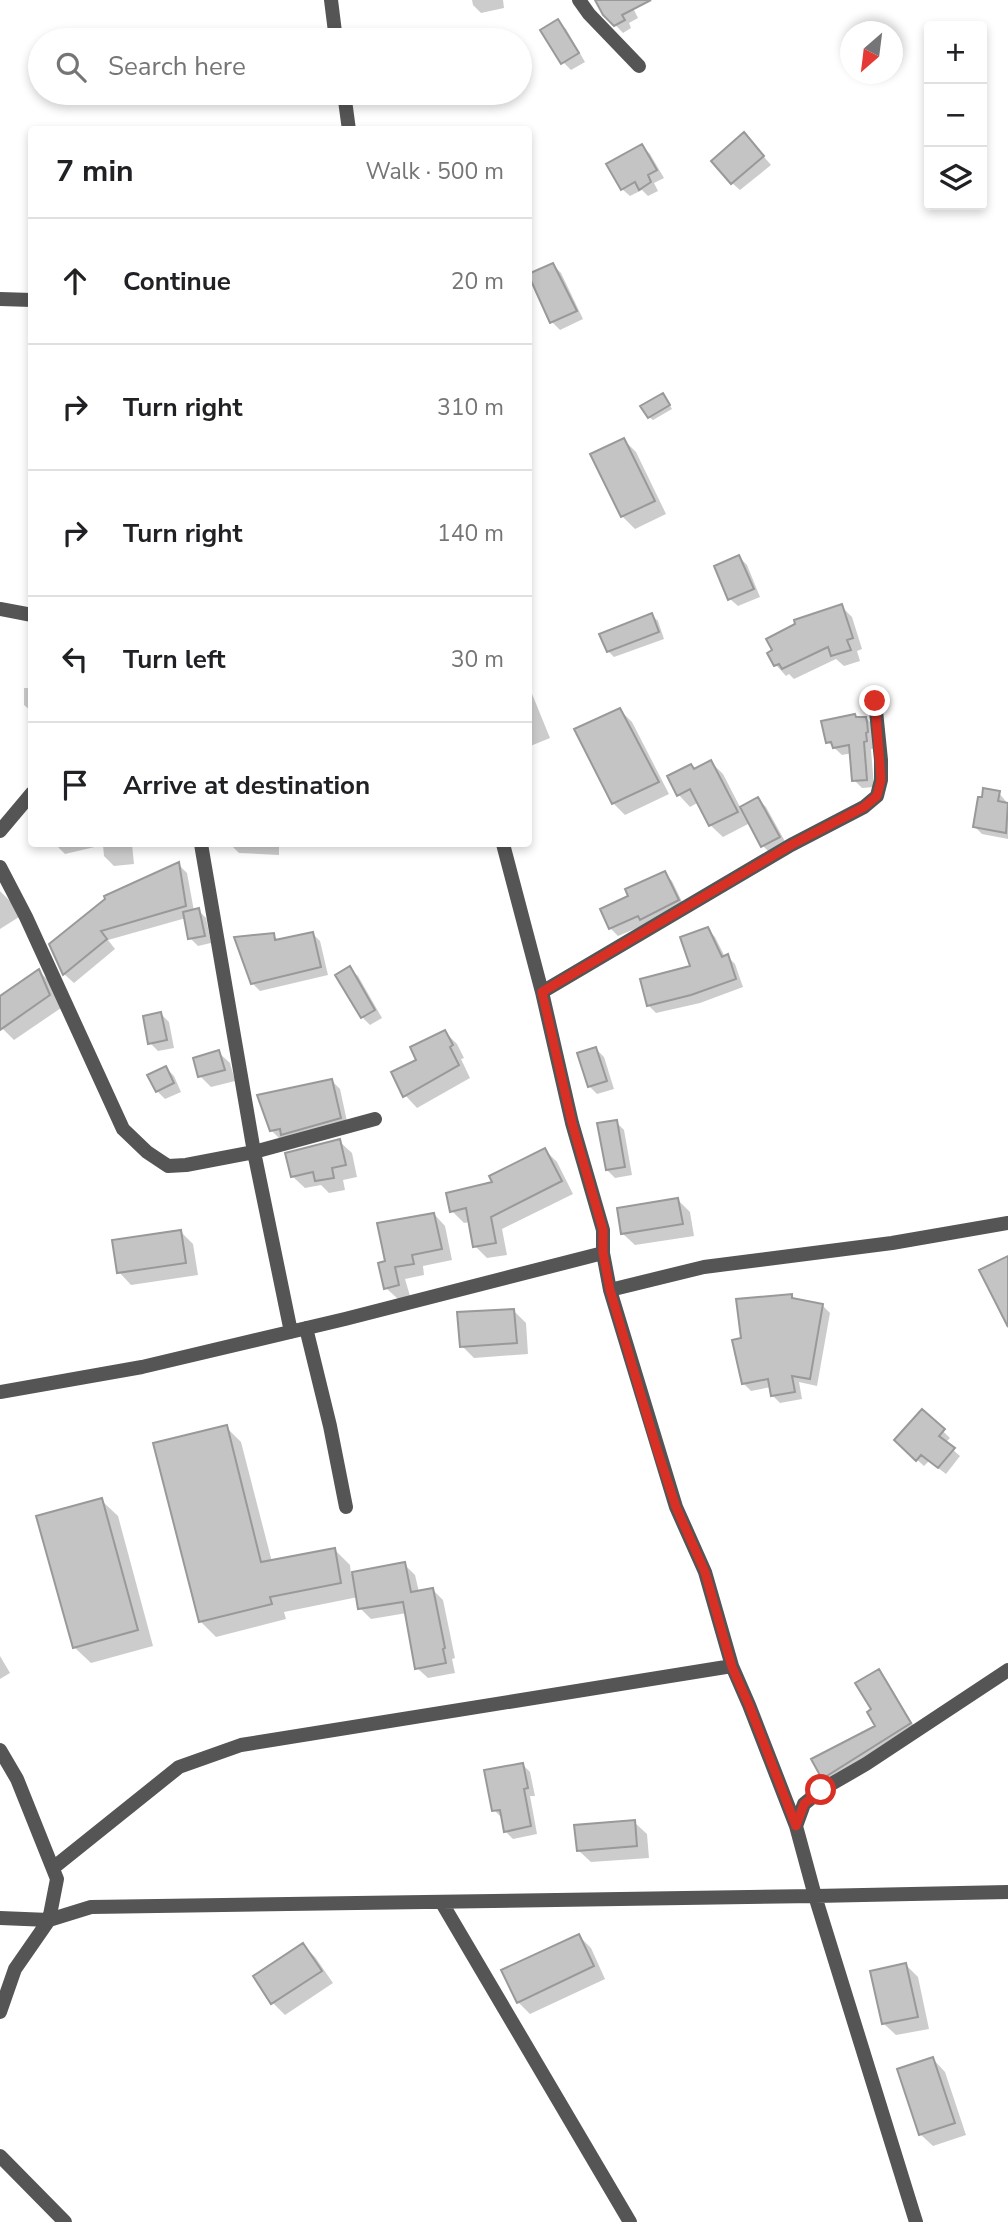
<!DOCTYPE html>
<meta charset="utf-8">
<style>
body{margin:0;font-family:"Nunito Sans",sans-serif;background:#f2f2f2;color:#202124}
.controls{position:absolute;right:21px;top:21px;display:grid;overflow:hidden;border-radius:7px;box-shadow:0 4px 10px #0003}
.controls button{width:63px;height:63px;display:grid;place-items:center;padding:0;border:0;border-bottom:2px solid #e0e0e0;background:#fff;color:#202124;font:35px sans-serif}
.compass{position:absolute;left:840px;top:21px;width:63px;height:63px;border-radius:50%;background:#fff;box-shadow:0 4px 10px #0003;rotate:208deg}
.stop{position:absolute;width:21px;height:21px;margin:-16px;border:5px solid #d93025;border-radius:50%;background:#fff}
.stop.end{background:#d93025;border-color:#fff;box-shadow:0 2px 7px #0008}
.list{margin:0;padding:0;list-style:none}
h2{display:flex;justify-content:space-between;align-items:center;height:91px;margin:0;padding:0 28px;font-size:30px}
h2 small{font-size:23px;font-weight:400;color:#757577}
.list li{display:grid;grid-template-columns:46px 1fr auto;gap:21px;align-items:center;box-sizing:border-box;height:126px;padding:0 28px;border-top:2px solid #e0e0e0}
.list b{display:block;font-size:26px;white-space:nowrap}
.list em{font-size:23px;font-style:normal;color:#757577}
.icon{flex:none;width:38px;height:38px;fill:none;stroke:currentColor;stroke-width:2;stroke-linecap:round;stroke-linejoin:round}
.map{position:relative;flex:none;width:1008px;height:2222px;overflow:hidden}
.search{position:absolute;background:#fff;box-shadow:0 4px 10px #0003;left:28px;top:28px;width:504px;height:77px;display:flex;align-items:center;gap:18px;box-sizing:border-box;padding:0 24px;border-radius:38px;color:#757577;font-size:26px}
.panel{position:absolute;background:#fff;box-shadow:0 4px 10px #0003;left:28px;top:126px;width:504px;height:721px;border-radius:7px}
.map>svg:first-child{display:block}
.shadow{fill:#0003}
.building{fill:#c4c4c4;stroke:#999;stroke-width:2}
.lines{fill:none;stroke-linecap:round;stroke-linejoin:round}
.minor{stroke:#555;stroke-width:14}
.route{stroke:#d93025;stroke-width:9}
</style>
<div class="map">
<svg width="1008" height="2222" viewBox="0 0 1008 2222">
<rect width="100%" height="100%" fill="#fff"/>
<path class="shadow" d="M472 0H503L504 8 481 13 473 5Z
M597 0H629L638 18 629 23 631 28 623 33 605 14Z
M558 21 566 29 585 62 571 70 563 62Z
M752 143 771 165 740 190 732 183Z
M642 146 650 154 664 178 654 183 658 191 648 196 642 190 630 196 622 189Z
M553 265 561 273 583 319 560 330 552 322 530 276Z
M666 398 672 409 653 420 649 417Z
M624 440 636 452 666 514 635 529 622 516 593 455Z
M739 557 747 565 760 597 738 606 730 599Z
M841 606 852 617 862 649 857 651 860 661 844 666 836 659 794 679 789 674 786 676 776 665 797 625Z
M652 615 658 621 664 639 614 657 608 651Z
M29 684H32V712L24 705V688H29Z
M528 684 550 738 528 747Z
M620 710 632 722 669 794 625 815 613 803Z
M866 718 874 726V749H871L874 787 862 788 854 780 852 753 842 755 828 742 857 719Z
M711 762 723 774 741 809 758 799 766 807 787 845 771 854 763 846 750 823 723 837 710 825 699 802 690 807 678 794Z
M999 793 1008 804V839L982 834 974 826Z
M55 844H132L134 864 114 866 104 856 103 845 65 854Z
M230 844H279V855L239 853Z
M178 864 187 873 194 911 198 910 206 918 211 943 198 946 190 938 186 918 108 940 115 949 74 983 64 974 51 945Z
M664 873 672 881 685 908 618 936 610 928 631 897Z
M0 891 12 903 19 917 0 929Z
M708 929 715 937 725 957 727 956 735 964 743 987 700 1003 656 1013 648 1005 693 968Z
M313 934 320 941 328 975 260 991 252 983 273 935 279 941Z
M350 969 358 976 382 1018 370 1025 362 1017Z
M39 971 51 983 61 1008 14 1040 0 1026V998Z
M161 1014 169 1022 174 1048 158 1051 150 1043Z
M445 1032 457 1044 464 1058 461 1059 470 1078 417 1108 405 1095 419 1061Z
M596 1049 604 1057 614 1089 597 1094 589 1086Z
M218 1052 230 1063 235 1081 211 1087 200 1076Z
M166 1068 174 1076 181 1092 165 1099 157 1091Z
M332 1081 340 1089 348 1126 279 1138 271 1130Z
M616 1122 624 1130 632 1175 615 1178 607 1170Z
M339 1141 352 1153 357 1177 343 1180 345 1190 329 1193 321 1185 305 1188 292 1176Z
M545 1150 557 1162 573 1194 502 1229 507 1255 487 1258 475 1246 470 1222 464 1223 452 1211Z
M678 1200 690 1212 694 1236 635 1245 622 1233Z
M434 1214 445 1226 452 1260 423 1266 424 1275 405 1279 410 1296 398 1299 386 1288 387 1263Z
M181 1232 193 1244 198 1275 131 1285 119 1272Z
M791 1295 797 1301 822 1305 830 1313 817 1386 799 1382 802 1399 780 1403 772 1395 771 1387 751 1391 743 1383V1339Z
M513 1310 526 1323 528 1354 474 1358 462 1346Z
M922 1411 950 1438 945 1443 960 1456 946 1474 929 1461 924 1466 903 1447Z
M226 1427 241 1442 272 1562 335 1550 350 1565 351 1574 404 1564 415 1575 419 1592 433 1590 443 1600 455 1658 452 1659 455 1673 428 1678 417 1668 407 1613 371 1619 360 1608 358 1597 284 1612 286 1619 216 1637 200 1621Z
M101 1500 118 1516 153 1646 91 1663 74 1647Z
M0 1656 10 1673 0 1679Z
M878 1671 886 1679 917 1731 831 1785 823 1778 877 1726 874 1710Z
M522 1764 530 1772 535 1796H530L537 1834 513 1839 505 1831 502 1818 494 1810Z
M634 1822 647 1834 649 1858 591 1862 578 1850Z
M579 1936 591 1948 605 1979 530 2014 518 2002Z
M303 1945 315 1957 333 1983 285 2015 273 2003 255 1977Z
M906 1965 918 1977 929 2029 896 2035 883 2023Z
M933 2059 945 2072 966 2135 933 2146 920 2134Z"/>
<path class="building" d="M595 0H651L622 15 625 20 614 26 603 15Z
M558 19 579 53 561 64 540 30Z
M744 132 764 156 731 184 711 161Z
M642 144 657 170 648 175 651 182 639 190 635 182 621 190 606 164Z
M553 263 577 311 550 323 528 274Z
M663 393 670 405 648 418 640 406Z
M624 438 655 501 621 517 590 454Z
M739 555 754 589 728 600 714 566Z
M842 604 853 638 847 640 851 650 831 656 828 647 782 669 779 664 774 666 767 653 772 650 766 639 795 624 794 620Z
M652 613 659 632 607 652 599 634Z
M620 708 659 782 612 804 574 729Z
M855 714 856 717H866L867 722 868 732 866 733 867 741 864 742 867 780 852 781 849 745 833 748 831 742 826 743 821 721Z
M711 760 738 812 709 826 690 789 677 796 667 776 691 764 694 769Z
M983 788 1000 791 998 801 1008 803 1006 833 973 827 978 797H982Z
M758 797 780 837 761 847 740 807Z
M179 862 186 906 101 931 107 939 63 975 49 944 105 899 104 896Z
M665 871 679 900 640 920 638 916 609 929 600 909 628 896 625 889Z
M199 908 205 936 188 939 183 912Z
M708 927 722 957 728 954 736 979 691 995 647 1006 640 979 690 966 680 937Z
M313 932 321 967 251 984 234 937 274 933 275 940Z
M350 966 375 1010 361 1018 335 975Z
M39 969 50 995 0 1030V996Z
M161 1012 167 1040 148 1044 143 1016Z
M445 1030 453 1045 450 1047 459 1065 403 1097 391 1072 416 1060 410 1047Z
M596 1047 607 1081 588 1087 577 1053Z
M219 1050 225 1070 198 1077 193 1058Z
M166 1066 174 1083 156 1092 147 1075Z
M332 1079 341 1118 281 1135 280 1129 270 1131 257 1095Z
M617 1120 625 1167 606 1170 597 1123Z
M340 1139 346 1165 332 1168 334 1178 315 1181 313 1172 291 1177 285 1153Z
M545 1148 562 1181 491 1217 496 1243 473 1247 466 1208 450 1212 446 1193 492 1182 489 1176Z
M678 1198 683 1224 621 1234 617 1208Z
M434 1213 442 1249 412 1255 414 1264 395 1267 399 1285 384 1289 378 1263 385 1261 377 1223Z
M181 1230 186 1263 117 1273 112 1240Z
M1008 1256V1327L979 1270Z
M792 1294V1298L823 1304 810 1379 792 1376 795 1392 771 1396 768 1379 742 1384 732 1340 741 1338 736 1299Z
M514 1309 517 1343 460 1347 457 1312Z
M922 1409 945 1429 939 1436 955 1448 938 1468 921 1455 916 1461 894 1440Z
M227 1425 261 1562 335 1548 341 1583 270 1597 272 1604 199 1622 153 1443Z
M102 1498 138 1630 73 1648 36 1516Z
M405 1562 411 1592 433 1588 445 1648 443 1649 446 1663 415 1669 403 1602 358 1609 352 1572Z
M879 1669 911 1723 822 1779 811 1759 875 1726 867 1712 871 1709 855 1683Z
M523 1763 528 1788 524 1789 531 1826 504 1832 500 1810 492 1811 484 1770Z
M635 1820 637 1846 577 1851 574 1825Z
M579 1934 594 1966 517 2003 501 1970Z
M303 1943 322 1971 271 2004 253 1976Z
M906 1963 918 2017 882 2024 870 1971Z
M933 2057 955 2123 919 2135 897 2069Z"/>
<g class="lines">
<path class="minor" d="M331 0 336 40
M579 0 589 14 639 66
M344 93 349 130
M0 299 32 300
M0 609 32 615
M0 831 32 793
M201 844 254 1152 291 1332
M503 844 542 992 572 1123 603 1230V1253L610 1290 676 1507 705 1572 732 1666 749 1705 796 1826
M0 867 26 917 123 1129 147 1152 168 1166 186 1165 254 1152 375 1119
M542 992 791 845 864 807 877 796 881 780V760L875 701
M610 1290 704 1267 892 1243 1008 1223
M306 1328 330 1426 346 1507
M0 1392 142 1367 345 1319 603 1253
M1008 1670 866 1764 821 1790 804 1804 796 1826 815 1896 1008 1892
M0 1750 17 1779 57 1879 49 1920 0 1918
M53 1868 179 1767 241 1745 732 1666
M442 1903 630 2222
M0 2012 15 1969 49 1920 91 1907 815 1896 916 2222
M0 2156 65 2222"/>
</g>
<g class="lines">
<path class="route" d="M821 1790 804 1804 796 1826 749 1705 732 1667 705 1572 676 1507 657 1449 610 1290 603 1253V1230L572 1123 542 992 791 845 864 807 877 796 881 780 875 701"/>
</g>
</svg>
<div class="controls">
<button>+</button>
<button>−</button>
<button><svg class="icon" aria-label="layers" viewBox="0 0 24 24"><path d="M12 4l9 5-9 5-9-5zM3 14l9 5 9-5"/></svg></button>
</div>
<svg class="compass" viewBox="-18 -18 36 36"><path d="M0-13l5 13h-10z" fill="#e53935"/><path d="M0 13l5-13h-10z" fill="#757577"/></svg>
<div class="stop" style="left:821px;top:1790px"></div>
<div class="stop end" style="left:875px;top:701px"></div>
<div class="search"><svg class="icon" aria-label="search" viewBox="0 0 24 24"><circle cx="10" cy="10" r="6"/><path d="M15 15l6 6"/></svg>Search here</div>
<section class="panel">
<h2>7 min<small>Walk · 500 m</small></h2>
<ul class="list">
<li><svg class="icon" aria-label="ahead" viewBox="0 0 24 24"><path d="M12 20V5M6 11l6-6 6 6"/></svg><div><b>Continue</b></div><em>20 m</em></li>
<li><svg class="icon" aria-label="right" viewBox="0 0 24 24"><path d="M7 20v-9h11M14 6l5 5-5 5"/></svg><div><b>Turn right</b></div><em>310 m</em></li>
<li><svg class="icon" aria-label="right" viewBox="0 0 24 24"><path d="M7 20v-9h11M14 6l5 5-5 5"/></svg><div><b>Turn right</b></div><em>140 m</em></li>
<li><svg class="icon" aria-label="left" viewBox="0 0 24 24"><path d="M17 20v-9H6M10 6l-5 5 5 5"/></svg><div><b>Turn left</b></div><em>30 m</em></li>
<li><svg class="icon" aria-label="arrive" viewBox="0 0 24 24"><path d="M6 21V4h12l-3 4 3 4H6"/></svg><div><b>Arrive at destination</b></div></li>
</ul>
</section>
</div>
